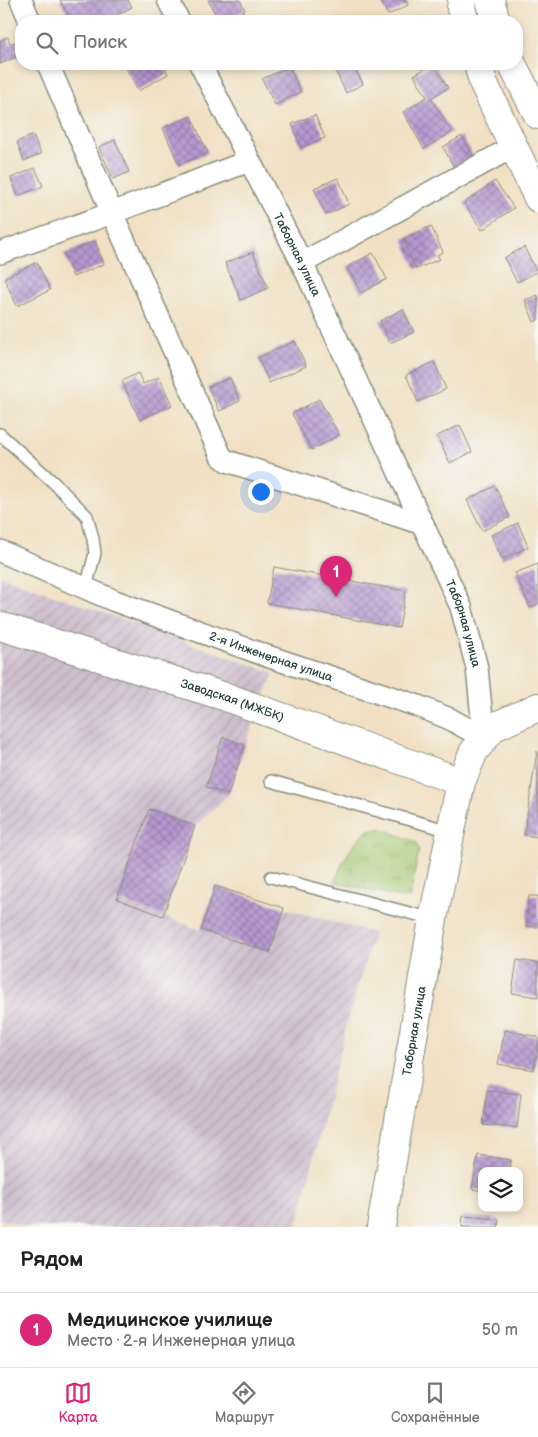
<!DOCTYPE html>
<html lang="ru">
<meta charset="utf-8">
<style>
body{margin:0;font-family:"Balsamiq Sans",sans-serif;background:#f2f2f2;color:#202124}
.controls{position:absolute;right:15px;bottom:15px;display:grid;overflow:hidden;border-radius:10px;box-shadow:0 2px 8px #0003}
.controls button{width:45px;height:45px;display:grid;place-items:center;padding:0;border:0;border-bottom:1px solid #e0e0e0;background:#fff;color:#202124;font:25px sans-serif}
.you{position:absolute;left:260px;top:491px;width:18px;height:18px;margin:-12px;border:4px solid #fff;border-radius:50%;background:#1a73e8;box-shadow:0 0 0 8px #1a73e833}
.badge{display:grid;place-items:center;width:32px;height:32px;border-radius:50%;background:#db2777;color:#fff;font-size:16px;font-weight:700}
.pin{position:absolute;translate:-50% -41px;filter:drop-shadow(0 1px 2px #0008)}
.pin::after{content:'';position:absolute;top:26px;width:18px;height:15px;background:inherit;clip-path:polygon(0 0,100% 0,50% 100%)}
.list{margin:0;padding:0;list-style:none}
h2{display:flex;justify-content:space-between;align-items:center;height:65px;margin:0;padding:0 20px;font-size:21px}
h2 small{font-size:16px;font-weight:400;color:#757577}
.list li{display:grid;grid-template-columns:32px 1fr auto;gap:15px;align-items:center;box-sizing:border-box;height:75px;padding:0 20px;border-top:1px solid #e0e0e0}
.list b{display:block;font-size:19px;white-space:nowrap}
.list p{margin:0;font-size:16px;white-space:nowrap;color:#757577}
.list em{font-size:16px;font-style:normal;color:#757577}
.icon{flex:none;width:28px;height:28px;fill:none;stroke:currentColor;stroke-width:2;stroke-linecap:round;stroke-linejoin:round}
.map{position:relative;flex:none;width:538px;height:1227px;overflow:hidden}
.search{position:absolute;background:#fff;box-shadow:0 2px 8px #0003;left:15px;right:15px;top:15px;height:55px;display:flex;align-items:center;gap:12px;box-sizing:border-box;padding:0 18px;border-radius:20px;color:#757577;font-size:19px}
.sheet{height:140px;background:#fff}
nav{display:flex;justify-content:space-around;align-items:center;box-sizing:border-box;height:70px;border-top:1px solid #e0e0e0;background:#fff;font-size:14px;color:#757577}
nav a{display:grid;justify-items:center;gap:2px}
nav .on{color:#db2777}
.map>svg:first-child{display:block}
.industrial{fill:url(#industrial-furrows)}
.grass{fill:url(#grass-tufts);stroke:#628252}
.building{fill:url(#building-cross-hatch)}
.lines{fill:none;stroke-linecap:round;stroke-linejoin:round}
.lane-casing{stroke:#888e7c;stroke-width:14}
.street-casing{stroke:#888e7c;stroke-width:24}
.secondary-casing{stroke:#888e7c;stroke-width:30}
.lane{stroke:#fff;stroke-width:11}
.street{stroke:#fff;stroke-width:21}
.secondary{stroke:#fff;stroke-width:28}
.labels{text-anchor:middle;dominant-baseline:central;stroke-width:4;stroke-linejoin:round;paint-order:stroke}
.street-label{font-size:12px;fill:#1f3d34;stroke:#f6f6f2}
</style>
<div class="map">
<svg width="538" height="1227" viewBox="0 0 538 1227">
<defs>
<pattern id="industrial-furrows" width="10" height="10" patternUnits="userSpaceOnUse" patternTransform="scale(1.25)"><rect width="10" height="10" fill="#cfbdce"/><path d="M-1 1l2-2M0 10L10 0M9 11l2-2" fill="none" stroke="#b1a3b2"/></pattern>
<pattern id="grass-tufts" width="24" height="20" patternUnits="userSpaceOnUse" patternTransform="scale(1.25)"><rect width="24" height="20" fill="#a4c871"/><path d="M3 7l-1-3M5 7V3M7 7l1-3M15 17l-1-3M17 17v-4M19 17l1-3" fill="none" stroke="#85a45e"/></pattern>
<pattern id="building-cross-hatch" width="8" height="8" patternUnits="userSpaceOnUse" patternTransform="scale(1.25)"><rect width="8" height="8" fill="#b797d0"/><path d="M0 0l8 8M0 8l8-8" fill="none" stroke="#947caa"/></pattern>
</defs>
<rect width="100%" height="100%" fill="#f6f6f2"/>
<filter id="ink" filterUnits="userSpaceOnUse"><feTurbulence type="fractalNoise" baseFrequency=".02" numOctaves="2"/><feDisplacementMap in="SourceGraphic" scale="10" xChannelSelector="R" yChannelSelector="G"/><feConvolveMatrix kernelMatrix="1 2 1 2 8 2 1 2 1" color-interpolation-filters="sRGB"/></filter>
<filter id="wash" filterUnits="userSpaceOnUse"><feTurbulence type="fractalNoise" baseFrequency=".0096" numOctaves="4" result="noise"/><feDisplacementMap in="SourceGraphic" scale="20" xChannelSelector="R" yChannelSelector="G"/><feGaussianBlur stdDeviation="1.12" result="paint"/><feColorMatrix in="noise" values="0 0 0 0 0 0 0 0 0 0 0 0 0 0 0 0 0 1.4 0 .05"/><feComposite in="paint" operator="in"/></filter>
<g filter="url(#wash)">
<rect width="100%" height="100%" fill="#f1e0c3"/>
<path class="industrial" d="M0 576 274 673 245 745 228 795 195 826 163 916 201 930 215 886 284 908 374 933 350 1011 297 1227H27L0 1219Z"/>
<path class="grass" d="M381 828 416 842 419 851 410 897 402 898 335 882C338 869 356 835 369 830 373 828 378 829 381 828Z"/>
<g id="blocks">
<path class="building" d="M60 0H128L132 7 105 21H71Z
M208 0H240L245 10 224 21H219Z
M380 0H406L408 5 388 15Z
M8 37 10 44 20 40 21 55 0 64V41Z
M124 64H163L168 74 138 91Z
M344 64H353L363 84 346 93 334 68Z
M434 64 448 88 431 98 452 132 424 149 403 112 427 97 414 75Z
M289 67 301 92 275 105 262 79Z
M315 115 325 138 301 147 292 124Z
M191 116 208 153 179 165 163 128Z
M33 135 41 154 24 161 17 142Z
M462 136 475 159 455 169 443 147Z
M115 140 129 172 113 179 99 147Z
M35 168 43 186 18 196 11 178Z
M338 178 349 204 326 215 314 188Z
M495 181 514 208 482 230 464 203Z
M431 226 443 252 437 255 440 259 416 269 403 239Z
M95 241 104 264 73 277 64 254Z
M524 247 537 272 517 282 504 258Z
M253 252 268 288 241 300 225 263Z
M373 253 387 279 361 293 347 267Z
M37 262 50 290 17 306 4 278Z
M538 295V320L534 322 525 300Z
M403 309 414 332 390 343 380 321Z
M295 341 306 366 269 383 258 358Z
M434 362 446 389 418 402 406 375Z
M138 373 143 384 159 377 172 405 140 420 122 381Z
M230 378 240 401 219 411 208 387Z
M319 399 339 435 312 450 292 414Z
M460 425 472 452 450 463 437 436Z
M495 486 510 517 482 531 467 500Z
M518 523 528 547 502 559 491 535Z
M538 564V604L530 608 515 573Z
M274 567 406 591 399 628 267 603Z
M223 737 245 745 228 795 206 787Z
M537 751 538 752V837L524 835Z
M149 809 195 826 163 916 117 899Z
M215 886 284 908 270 952 201 930Z
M529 896H538V927L526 926Z
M517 960 538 963V997L512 993Z
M505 1030 538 1037V1047L534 1070 498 1064Z
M487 1090 521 1094 517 1128 483 1125Z
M478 1155 511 1160 510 1171H482V1191L472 1189Z
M463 1216 499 1219 498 1227H462Z"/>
</g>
</g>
<g filter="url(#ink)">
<use href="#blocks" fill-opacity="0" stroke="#888e7c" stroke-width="1"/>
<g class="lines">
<defs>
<path id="lane" d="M0 434 53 482 87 516 93 539 95 553 86 588
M271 781 450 831
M271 877 433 919"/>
<g id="street">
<path d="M21 0 30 21"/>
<path d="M168 0 179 21"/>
<path d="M48 64 112 213 221 456 227 461 423 524"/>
<path id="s1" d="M200 64 302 263 461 607 477 668 484 738"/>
<path d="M0 253 112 213 249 161"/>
<path d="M302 263 513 147"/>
<path id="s2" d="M0 551 115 601 267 656 418 706 450 719 484 738"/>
</g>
<g id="secondary">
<path d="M462 0 461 9 465 21"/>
<path d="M490 0 496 21"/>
<path d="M478 64 483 82 538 198"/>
<path d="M512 64 538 115"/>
<path id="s3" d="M0 626 226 697 461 782"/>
<path id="s4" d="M381 1227 433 919 461 782 474 751 494 727 538 707"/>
</g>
</defs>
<use href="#lane" class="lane-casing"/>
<use href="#street" class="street-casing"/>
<use href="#secondary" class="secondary-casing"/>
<use href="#lane" class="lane"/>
<use href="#street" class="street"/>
<use href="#secondary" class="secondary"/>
</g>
</g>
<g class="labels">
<g class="street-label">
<text stroke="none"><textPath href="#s1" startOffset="214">Таборная улица</textPath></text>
<text stroke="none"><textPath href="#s1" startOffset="619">Таборная улица</textPath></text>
<text stroke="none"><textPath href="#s2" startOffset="291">2-я Инженерная улица</textPath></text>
<text stroke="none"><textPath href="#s3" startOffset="244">Заводская (МЖБК)</textPath></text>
<text stroke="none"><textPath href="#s4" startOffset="199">Таборная улица</textPath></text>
</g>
</g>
</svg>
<div class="controls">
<button><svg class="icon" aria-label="layers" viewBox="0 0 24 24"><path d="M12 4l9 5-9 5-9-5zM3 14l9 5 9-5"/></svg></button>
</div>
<div class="you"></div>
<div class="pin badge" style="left:336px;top:597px">1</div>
<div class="search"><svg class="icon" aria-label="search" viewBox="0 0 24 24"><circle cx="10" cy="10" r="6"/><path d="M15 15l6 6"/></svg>Поиск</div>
</div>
<section class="sheet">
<h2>Рядом<small></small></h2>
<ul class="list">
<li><span class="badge">1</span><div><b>Медицинское училище</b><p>Место · 2-я Инженерная улица</p></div><em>50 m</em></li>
</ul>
</section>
<nav>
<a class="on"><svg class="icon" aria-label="map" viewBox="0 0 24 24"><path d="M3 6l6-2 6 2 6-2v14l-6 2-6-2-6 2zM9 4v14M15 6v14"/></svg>Карта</a>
<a><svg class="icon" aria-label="directions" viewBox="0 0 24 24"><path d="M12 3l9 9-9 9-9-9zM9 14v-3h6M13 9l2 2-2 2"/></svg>Маршрут</a>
<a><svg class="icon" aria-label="saved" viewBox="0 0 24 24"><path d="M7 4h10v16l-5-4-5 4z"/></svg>Сохранённые</a>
</nav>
